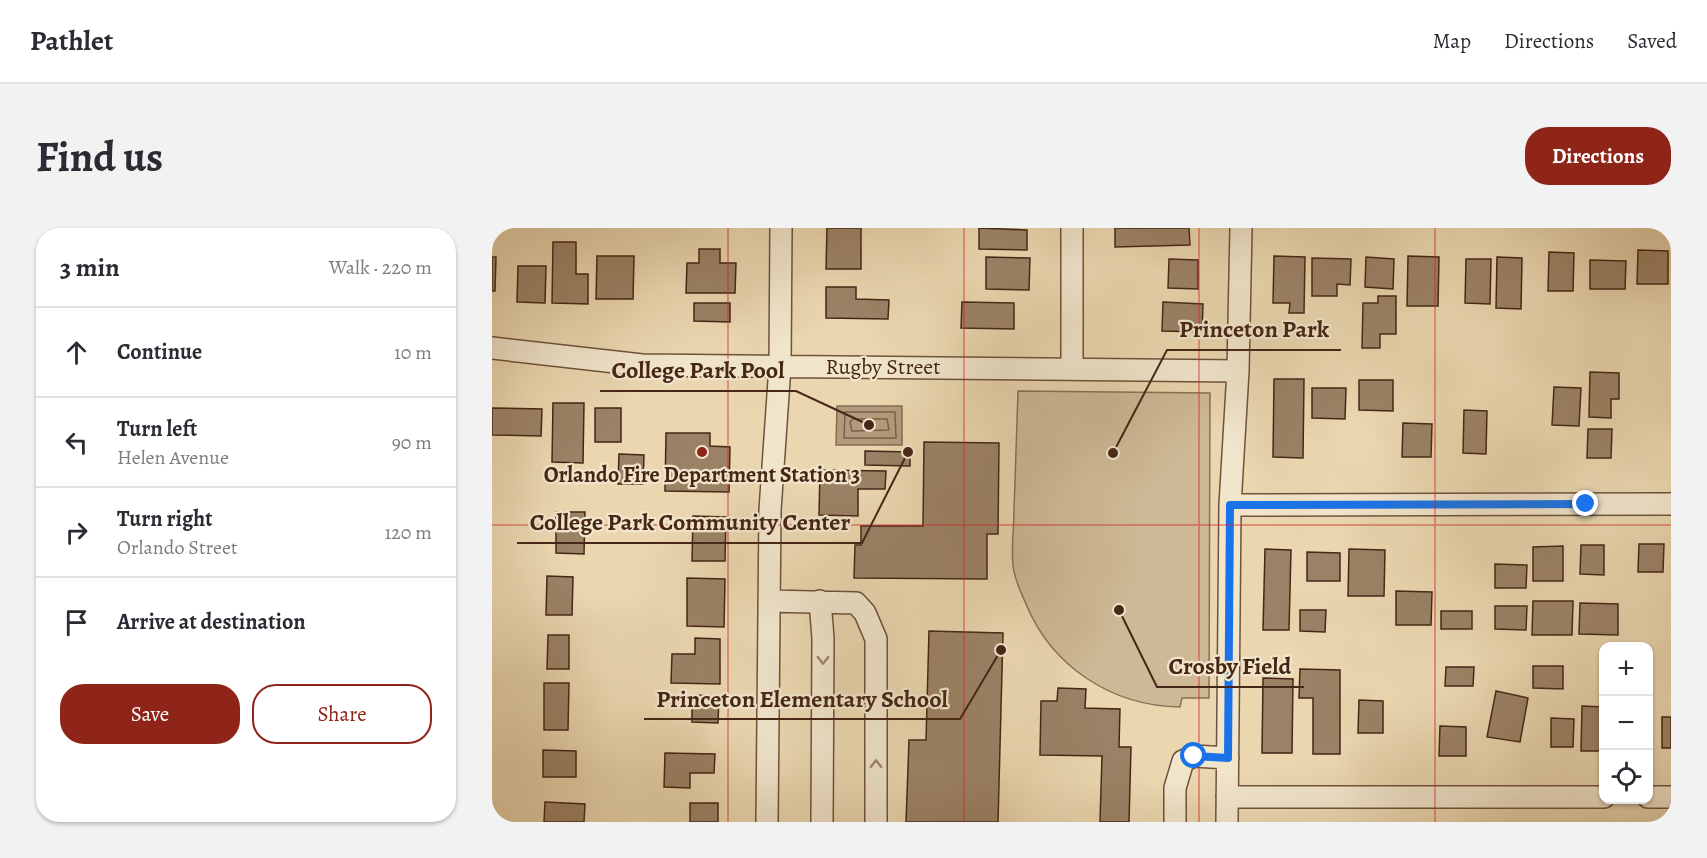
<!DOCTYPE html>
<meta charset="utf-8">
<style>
body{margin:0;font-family:Alegreya,serif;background:#f2f2f3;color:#2b2b33}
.controls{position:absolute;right:18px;bottom:18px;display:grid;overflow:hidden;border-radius:12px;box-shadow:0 2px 4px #0004}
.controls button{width:54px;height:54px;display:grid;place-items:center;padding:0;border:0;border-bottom:2px solid #e1e1e2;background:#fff;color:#2b2b33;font:30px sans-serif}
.stop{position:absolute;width:18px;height:18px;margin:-14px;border:4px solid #1a73e8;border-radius:50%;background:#fff}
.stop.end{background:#1a73e8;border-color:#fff;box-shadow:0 2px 6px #0008}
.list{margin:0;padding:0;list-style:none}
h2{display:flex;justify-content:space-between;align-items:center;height:78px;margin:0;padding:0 24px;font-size:26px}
h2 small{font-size:20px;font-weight:400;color:#7c7c81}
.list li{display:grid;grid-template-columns:39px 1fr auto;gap:18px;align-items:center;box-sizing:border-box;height:90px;padding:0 24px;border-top:2px solid #e1e1e2}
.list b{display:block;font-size:22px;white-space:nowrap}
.list p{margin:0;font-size:20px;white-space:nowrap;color:#7c7c81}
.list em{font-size:20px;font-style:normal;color:#7c7c81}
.actions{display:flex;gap:12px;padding:18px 24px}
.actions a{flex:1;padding:14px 0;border:2px solid #8f2418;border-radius:24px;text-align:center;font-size:21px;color:#8f2418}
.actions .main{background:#8f2418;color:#fff}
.icon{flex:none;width:33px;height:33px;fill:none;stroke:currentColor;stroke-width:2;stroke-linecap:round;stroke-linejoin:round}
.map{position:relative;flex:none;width:1179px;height:594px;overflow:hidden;border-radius:24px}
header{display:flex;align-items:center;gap:36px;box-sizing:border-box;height:84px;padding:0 30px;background:#fff;border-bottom:2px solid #e1e1e2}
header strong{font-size:28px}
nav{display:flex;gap:33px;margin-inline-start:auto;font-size:21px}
.intro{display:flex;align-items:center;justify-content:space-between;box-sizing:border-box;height:144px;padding:0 36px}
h1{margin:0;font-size:42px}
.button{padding:15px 27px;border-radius:24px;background:#8f2418;color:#fff;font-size:21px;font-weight:700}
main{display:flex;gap:36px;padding:0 36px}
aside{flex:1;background:#fff;border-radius:24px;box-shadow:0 2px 4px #0004}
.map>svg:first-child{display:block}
.park{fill:#ceb996;stroke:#8a7056;stroke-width:1.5}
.water{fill:#b29b7c;stroke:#876c53;stroke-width:1.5}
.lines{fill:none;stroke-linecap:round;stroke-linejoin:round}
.shore{stroke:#7c6049;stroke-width:1.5}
.building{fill:#9b8266;stroke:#462616;stroke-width:1.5}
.minor-casing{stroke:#6f523c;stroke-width:24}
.minor{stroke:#f1e5cc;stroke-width:21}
.oneway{stroke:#9c8671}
.route{stroke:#1a73e8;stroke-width:8}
.grid{fill:none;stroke:#d62828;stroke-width:1.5;stroke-opacity:0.55}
.poi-dot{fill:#8f2418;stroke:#f1e5cc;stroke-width:2}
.labels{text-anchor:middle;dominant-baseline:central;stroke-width:4.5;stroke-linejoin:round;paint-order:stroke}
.street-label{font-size:22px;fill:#462616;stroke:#f1e5cc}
.poi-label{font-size:22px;font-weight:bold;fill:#462616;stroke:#f1e5cc}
.leader{fill:none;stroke:#462616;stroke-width:2}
.callout-dot{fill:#462616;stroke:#f1e5cc;stroke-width:2}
.callout-label{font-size:24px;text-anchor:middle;font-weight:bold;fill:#462616;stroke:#f1e5cc;stroke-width:4.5;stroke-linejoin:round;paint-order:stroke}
</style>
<header>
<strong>Pathlet</strong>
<nav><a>Map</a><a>Directions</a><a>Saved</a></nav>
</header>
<div class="intro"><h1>Find us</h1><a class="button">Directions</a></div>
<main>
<aside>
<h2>3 min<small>Walk · 220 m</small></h2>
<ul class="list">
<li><svg class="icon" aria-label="ahead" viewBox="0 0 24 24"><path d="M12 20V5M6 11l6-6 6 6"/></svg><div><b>Continue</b></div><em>10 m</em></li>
<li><svg class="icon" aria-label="left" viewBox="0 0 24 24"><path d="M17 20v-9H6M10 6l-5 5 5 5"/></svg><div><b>Turn left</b><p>Helen Avenue</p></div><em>90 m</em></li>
<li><svg class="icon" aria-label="right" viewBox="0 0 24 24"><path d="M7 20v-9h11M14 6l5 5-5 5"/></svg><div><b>Turn right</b><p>Orlando Street</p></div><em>120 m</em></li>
<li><svg class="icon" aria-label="arrive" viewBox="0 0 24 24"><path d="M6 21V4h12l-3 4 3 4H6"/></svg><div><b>Arrive at destination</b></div></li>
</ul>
<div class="actions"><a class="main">Save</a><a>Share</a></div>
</aside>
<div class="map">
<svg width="1179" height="594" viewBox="0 0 1179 594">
<rect width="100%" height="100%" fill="#ead7b0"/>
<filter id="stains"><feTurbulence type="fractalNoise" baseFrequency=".00333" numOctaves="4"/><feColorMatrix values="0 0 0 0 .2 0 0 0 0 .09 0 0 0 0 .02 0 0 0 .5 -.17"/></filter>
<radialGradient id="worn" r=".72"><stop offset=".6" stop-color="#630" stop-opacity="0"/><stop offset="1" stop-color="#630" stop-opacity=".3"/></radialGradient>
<path class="park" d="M526 163 718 165 717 470H690L688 479C620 478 560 439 534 376 529 364 522 351 521 337 519 320 522 300 522 282 523 243 525 203 526 163Z"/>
<path class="water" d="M345 178H410V217H344Z"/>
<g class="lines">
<path class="shore" d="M353 184H403L404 210H352Z
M361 191H395L397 202 360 203 358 194Z"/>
</g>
<path class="building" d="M335 0H369V41H334Z
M487 0 535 2V22L487 21Z
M623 0H697L698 17 623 19Z
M61 14H84V46H96V76L60 75Z
M207 21H228V35H244L243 65H194L195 35H207Z
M1146 22 1176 23V56H1145Z
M1057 24 1082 25 1081 63H1056Z
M105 28H142L141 71H104Z
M782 28 813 29 812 85H797L798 75H781Z
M916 28 947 29 946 78H915Z
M0 29H4L3 63H0Z
M494 29 538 30 537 62 494 61Z
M874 29 902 31 901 61 873 59Z
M1005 29 1030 30 1029 81 1004 80Z
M820 30 859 31 858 57 845 56V68H820Z
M677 31 706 32V61L676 60Z
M974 31H999L998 76 973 75Z
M1098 32 1134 33 1133 61H1098Z
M26 38H54L53 75 25 74Z
M334 59H364V71L397 72 396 91 334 90Z
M886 68H904V106H888V120H870L871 75H886Z
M470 74 522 75V101L469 100Z
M671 74 711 76 710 104 670 103Z
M202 75H238V94L202 93Z
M1098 144 1127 145V171H1119V190L1097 189Z
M782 151H812L811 230 781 229Z
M867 152H901V183L867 182Z
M1062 159 1089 160 1087 198 1060 197Z
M820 160H854L853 191 820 190Z
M61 175H92L91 235 60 234Z
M0 180 50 181 49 208 0 207Z
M103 180H129V214H103Z
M972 182 995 183 994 226 971 225Z
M911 195 940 196 939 229H910Z
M1096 201H1120L1119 230H1095Z
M174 205H218V218L238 219 237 264 173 263Z
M432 214 507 215 506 306H495V351L362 350 363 317H369V298H431Z
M373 223 418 224V238L373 237Z
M127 226 152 227 151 256H126Z
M328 242 394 243 393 261H366V288L327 287Z
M64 284H93L92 326 64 325Z
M201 288 234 289 233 333H200Z
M1147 316H1172L1171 344H1146Z
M1089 317H1112V347L1088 346Z
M1071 318V353H1041V319Z
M773 321 799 322 797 402H771Z
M857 321 893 322 892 368H856Z
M815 324 848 325V353H815Z
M1003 336 1035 337 1034 360H1003Z
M55 348 81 349 80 387H54Z
M195 350 233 351 232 399 195 398Z
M904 363 940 364 939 397H904Z
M1041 373H1081L1080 407H1040Z
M1088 375 1126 376V407L1087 406Z
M1003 378H1035L1034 402 1003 401Z
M808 382H834L833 404 808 403Z
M949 383H980V401H949Z
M437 403 511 405 506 594H414L417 512H434Z
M56 407H77V441H55Z
M203 410 228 411V456L179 455 180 426H203Z
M1041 438H1071V461L1041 460Z
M954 439H982L981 458H953Z
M808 441 848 442V526H821V470H807Z
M771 450 801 451 800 525H770Z
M52 455H77L76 502H52Z
M566 460 594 461 593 480 628 481 627 519H639L637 594H608L610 528 548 527 549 473H565Z
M1004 463 1036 470 1028 514 995 509Z
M200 467 227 468 226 495 200 494Z
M867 472 891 473V505H866Z
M1090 478 1112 479V523H1089Z
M1170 489H1179V520H1170Z
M1059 490 1082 491 1081 519H1059Z
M948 498 974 499V528H947Z
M51 522 84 523V549H51Z
M173 525 223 526 222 545H198V560L172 559Z
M53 574 93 576 92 594H52Z
M198 575H226V594H198Z"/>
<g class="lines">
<defs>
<path id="minor" d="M580 0V140
M0 120 150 137 746 143
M738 277 1179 276
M277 373 364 375 373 385 384 411V594
M328 373 331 410 330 594
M735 569H1112
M1156 569H1179
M275 594 278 282 288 138 289 0
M683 594V560L691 533 702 528 736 530
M735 594 738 277 746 143 749 0"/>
</defs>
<use href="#minor" class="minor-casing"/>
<use href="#minor" class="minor"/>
</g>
<defs><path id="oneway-chevron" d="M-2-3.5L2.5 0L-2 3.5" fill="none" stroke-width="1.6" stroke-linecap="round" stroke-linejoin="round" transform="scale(1.5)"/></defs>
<g class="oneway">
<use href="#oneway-chevron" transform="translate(331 432) rotate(90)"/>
<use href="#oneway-chevron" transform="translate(384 536) rotate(-90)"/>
</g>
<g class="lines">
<path class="route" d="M702 528 736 530 738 277 1094 276"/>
</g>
<path class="grid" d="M236 0V594M472 0V594M707 0V594M943 0V594M0 297H1179"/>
<circle class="poi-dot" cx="210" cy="224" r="6"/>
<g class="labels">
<g class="street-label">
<text x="391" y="139">Rugby Street</text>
</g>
<g class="poi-label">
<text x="210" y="247">Orlando Fire Department Station 3</text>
</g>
</g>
<path class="leader" d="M621 225L675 122H849M377 197L304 163H108M416 224L370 315H25M627 382L665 459H812M509 422L468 491H152"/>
<g class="callout-dot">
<circle cx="621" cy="225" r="6"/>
<circle cx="377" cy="197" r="6"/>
<circle cx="416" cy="224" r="6"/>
<circle cx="627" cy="382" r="6"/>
<circle cx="509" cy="422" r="6"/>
</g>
<g class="callout-label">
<text x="762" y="109">Princeton Park</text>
<text x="206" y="150">College Park Pool</text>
<text x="198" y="302">College Park Community Center</text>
<text x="738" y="446">Crosby Field</text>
<text x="310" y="479">Princeton Elementary School</text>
</g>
<rect width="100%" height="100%" filter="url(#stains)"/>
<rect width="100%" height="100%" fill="url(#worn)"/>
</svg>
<div class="controls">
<button>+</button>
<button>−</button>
<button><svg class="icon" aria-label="locate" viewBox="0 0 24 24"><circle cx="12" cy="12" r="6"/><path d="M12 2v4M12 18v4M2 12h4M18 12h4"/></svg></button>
</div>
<div class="stop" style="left:702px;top:528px"></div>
<div class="stop end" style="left:1094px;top:276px"></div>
</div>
</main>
